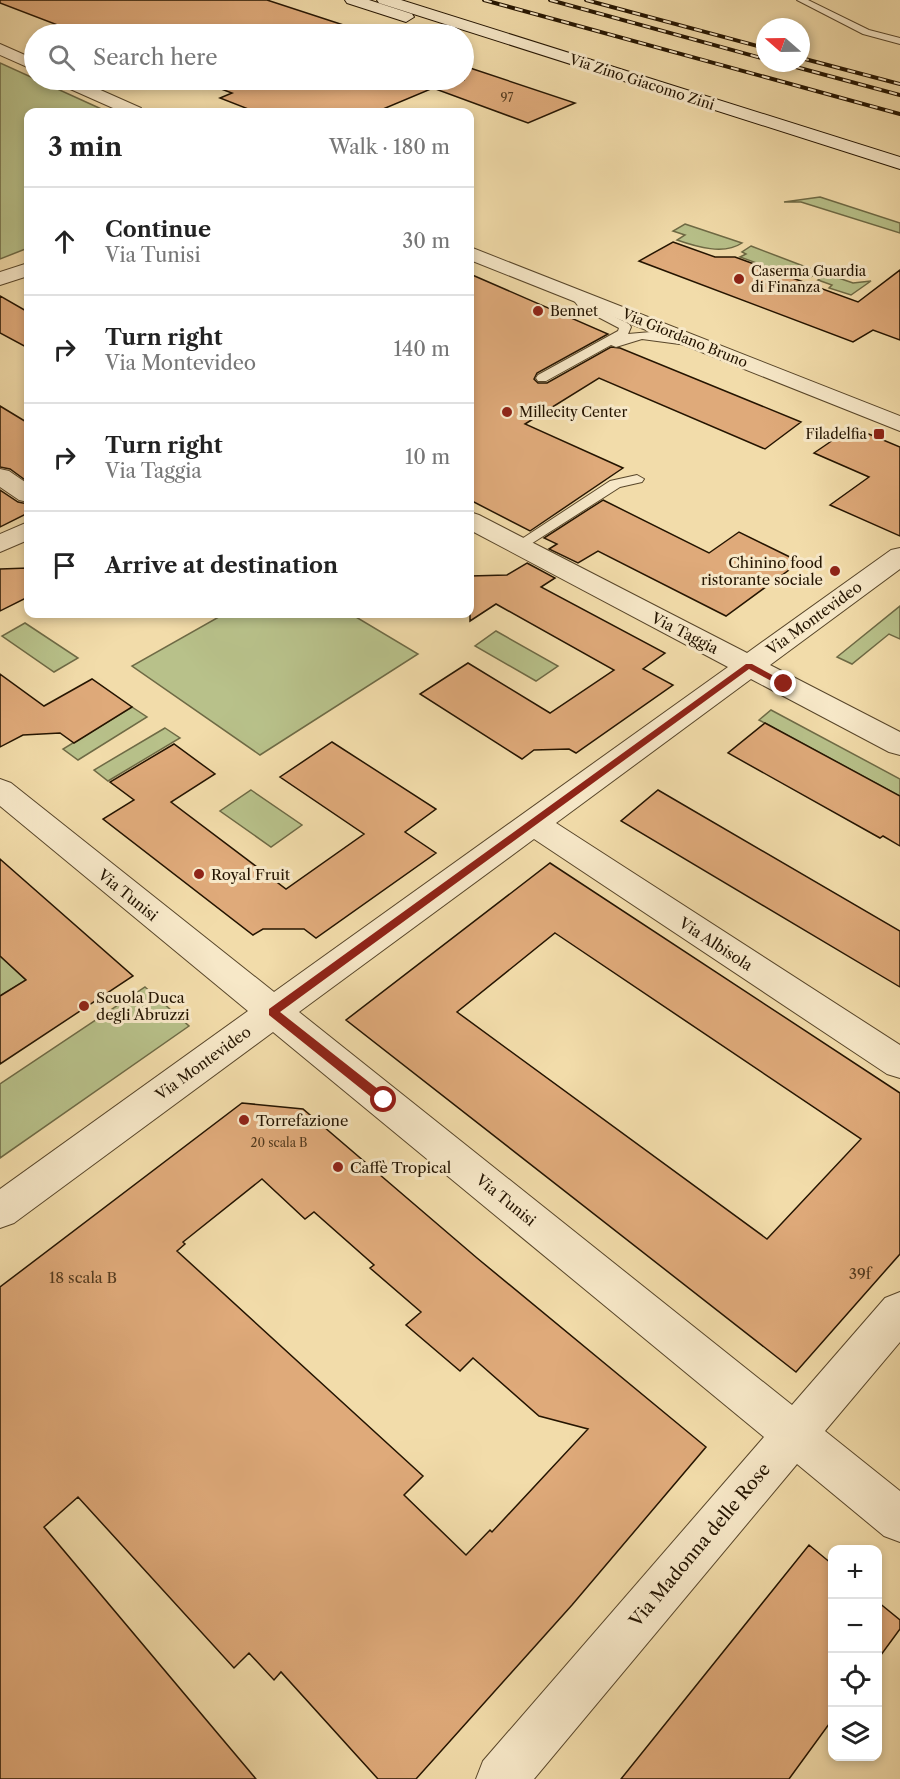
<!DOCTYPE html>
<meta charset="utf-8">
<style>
body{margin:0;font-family:"Libre Caslon Text",serif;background:#f2f2f2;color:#222}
.controls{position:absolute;right:18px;bottom:18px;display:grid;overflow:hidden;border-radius:12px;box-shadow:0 3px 9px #0003}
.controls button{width:54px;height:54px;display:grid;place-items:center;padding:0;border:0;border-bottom:2px solid #e0e0e0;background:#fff;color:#222;font:30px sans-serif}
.compass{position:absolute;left:756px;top:18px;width:54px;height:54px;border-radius:50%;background:#fff;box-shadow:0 3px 9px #0003;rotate:290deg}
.stop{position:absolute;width:18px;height:18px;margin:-14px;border:4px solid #8f2418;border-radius:50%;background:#fff}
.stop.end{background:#8f2418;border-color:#fff;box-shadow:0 2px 6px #0008}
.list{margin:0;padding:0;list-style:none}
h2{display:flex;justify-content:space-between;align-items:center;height:78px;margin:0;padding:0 24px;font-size:26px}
h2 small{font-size:20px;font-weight:400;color:#767676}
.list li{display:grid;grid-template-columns:39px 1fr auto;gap:18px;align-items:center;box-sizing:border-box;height:108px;padding:0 24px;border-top:2px solid #e0e0e0}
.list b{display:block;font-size:22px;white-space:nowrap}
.list p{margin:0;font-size:20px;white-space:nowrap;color:#767676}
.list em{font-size:20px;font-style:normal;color:#767676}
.icon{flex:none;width:33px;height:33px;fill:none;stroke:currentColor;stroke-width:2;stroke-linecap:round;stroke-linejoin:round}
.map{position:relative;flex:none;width:900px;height:1779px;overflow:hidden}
.search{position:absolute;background:#fff;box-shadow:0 3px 9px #0003;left:24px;top:24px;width:450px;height:66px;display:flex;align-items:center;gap:15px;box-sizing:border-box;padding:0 21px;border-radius:33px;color:#767676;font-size:22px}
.panel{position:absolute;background:#fff;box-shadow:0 3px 9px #0003;left:24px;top:108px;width:450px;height:510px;border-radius:12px}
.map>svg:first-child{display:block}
.green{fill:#b8c18a;stroke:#6e6a45;stroke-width:1.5}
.building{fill:#dfaa7a;stroke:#241400;stroke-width:1.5;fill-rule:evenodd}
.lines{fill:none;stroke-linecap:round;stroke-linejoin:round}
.lane-casing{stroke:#58462a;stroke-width:2}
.street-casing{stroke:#58462a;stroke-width:2}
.secondary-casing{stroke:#241400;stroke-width:2}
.lane{fill:#f7e8c8;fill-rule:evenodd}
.street{fill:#f7e8c8;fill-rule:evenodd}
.secondary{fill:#f7e8c8;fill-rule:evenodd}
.rail-casing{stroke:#241400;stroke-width:4}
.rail{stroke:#f7e8c8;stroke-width:2;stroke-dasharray:8;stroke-linecap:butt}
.route{fill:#8f2418}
.poi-dot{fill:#8f2418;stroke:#f7e8c8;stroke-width:2}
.labels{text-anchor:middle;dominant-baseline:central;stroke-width:6;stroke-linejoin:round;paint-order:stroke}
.number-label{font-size:12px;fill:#533a1e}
.far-street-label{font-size:14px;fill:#241400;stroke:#f7e8c8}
.far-poi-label{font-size:14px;fill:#241400;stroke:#f7e8c8;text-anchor:start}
.poi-label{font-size:15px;fill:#241400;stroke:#f7e8c8;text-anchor:start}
.street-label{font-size:15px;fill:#241400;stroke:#f7e8c8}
.near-number-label{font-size:15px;fill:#533a1e}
.near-street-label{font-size:18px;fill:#241400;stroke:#f7e8c8}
</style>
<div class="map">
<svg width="900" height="1779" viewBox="0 0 900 1779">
<rect width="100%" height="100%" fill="#f2dcaa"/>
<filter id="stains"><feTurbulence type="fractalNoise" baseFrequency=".00333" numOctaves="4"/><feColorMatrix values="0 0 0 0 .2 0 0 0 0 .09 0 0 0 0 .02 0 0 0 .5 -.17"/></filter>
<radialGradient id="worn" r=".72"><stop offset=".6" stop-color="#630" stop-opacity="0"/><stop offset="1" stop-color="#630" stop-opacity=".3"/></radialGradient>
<path class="green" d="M0 63 108 112H28V248L0 259Z
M820 197 900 223V233L801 202H784Z
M685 224 742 243C724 255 697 247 677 240L685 235 673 231Z
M751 246 819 272 809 278 800 274 795 277 740 257 746 254 742 252Z
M827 274 853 283 871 281 851 295 829 288 832 285 818 280Z
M900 606V639L889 634 852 664 837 657Z
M224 614H351L418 654 260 755 132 666Z
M25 623 78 658 54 672 2 636Z
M496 631 558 666 536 681 475 646Z
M132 707 147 717 78 760 63 749Z
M771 710 900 779V796L759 720Z
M165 728 180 738 108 781 94 770Z
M251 790 302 825 271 847 220 811Z
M0 956 26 980 0 996Z
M145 987 189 1026 0 1158V1084Z"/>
<path class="building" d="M0 0H267L371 34H81L0 3Z
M464 66 575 103 528 123 433 88 376 112H256L220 98 232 93 197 80H464Z
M673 242 715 257H735L858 302 900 270V340L873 330 853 342 639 261Z
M470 274 608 334 537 373 534 379 538 383H547L611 347 620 348 801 422 765 449 599 378 525 424 623 468 530 531 470 500Z
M0 296 28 312V348L0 333Z
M0 406 28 423V482L10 469 0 467Z
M852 427 900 447V536L830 505 869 477 814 453Z
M0 490 18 502 28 504V513L0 527Z
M603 500 709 553 739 532 800 562 726 616 598 551 578 563 549 549 557 544 544 538Z
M527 563 555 578 541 587 665 653 643 669 673 685 576 753 569 749 534 750 522 759 420 694 468 663 550 713 614 670 496 604 470 621V576L507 575Z
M28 568V597L0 611V569Z
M0 674 44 706 92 679 132 707 74 743 60 733 23 735 0 747Z
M765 723 900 796V846L883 836 880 838 728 753Z
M332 742 436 809 405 832 436 853 316 938 304 929H263L253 935 103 819 134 800 110 782 174 744 215 774 171 802 286 889 364 834 280 777Z
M658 790 900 931V987L621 821Z
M0 859 133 976 0 1064V996L26 980 0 956Z
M550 863 900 1093V1254L796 1372 346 1020ZM555 933 861 1139 767 1239 457 1012Z
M242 1103 303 1109 477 1258 706 1447 572 1605 416 1779H378L281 1672 274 1680 249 1653 234 1668 78 1497 44 1527 256 1779H0V1287ZM262 1179 305 1219 314 1212 374 1265 370 1268 421 1312 406 1325 460 1371 473 1358 539 1416 588 1429 492 1532 490 1530 466 1555 404 1495 423 1476 177 1251 185 1244 183 1242Z
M809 1545 832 1564V1720L789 1779H621Z
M878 1602 900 1620V1629L878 1659Z"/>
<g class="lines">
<defs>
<path id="lane" d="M797 0H808L869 30 900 38V44L863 34Z
M574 290 578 291 587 303 629 324 631 327 628 334 651 332 691 338 693 341 687 345 642 339 616 347 611 345 546 381H538L536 378 538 375 618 331 619 328 579 307 568 293Z
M637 475 644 479 642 482 620 487 523 549 518 550 511 546 610 481Z"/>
<path id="street" d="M0 44 34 59V70L0 55Z
M56 80H78L141 108 144 112H122L59 84Z
M470 247 900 416V431L470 260Z
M28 263V276L0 285V272Z
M0 469 9 471 28 484V502L19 500 0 487Z
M470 512 479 515 747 653 891 550 900 548V569L770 665 900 732V755L889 752 751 679 556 823 900 1045V1078L887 1074 534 839 299 1012 792 1405 885 1298 900 1292V1342L825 1431 900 1491V1542L884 1536 797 1464 534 1779H476L483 1761 764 1437 273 1032 14 1223 0 1228V1189L248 1011 0 806V779L11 783 274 992 728 667 470 530Z
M28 522V540L0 552V534Z"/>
<path id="secondary" d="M345 0H369L412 14 414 17 406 22 347 3Z
M377 0H401L900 157V169L379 3Z"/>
</defs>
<use href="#lane" class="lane-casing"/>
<use href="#street" class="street-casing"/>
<use href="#secondary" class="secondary-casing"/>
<use href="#lane" class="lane"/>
<use href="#street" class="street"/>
<use href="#secondary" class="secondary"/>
<defs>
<path id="rail" d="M484 0 900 114
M550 0 765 59
M586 0 765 48
M801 58 900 84
M781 63 900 95"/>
</defs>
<use href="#rail" class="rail-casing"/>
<use href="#rail" class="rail"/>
</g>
<path class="route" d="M746 664H752L789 684 781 686 749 669 280 1012 388 1097V1104H380L269 1015V1009Z"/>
<g class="poi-dot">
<circle cx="739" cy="279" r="6"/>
<circle cx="538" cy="311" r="6"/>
<circle cx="507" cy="412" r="6"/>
<rect x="873" y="428" width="12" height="12" rx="3"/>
<circle cx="835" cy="571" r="6"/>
<circle cx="199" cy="874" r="6"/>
<circle cx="84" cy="1006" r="6"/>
<circle cx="244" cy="1120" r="6"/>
<circle cx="338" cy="1167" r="6"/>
</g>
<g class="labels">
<g class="number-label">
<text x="507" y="97">97</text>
<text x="279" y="1142">20 scala B</text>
</g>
<g class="far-street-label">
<text transform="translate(642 82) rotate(18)">Via Zino Giacomo Zini</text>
<text transform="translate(685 338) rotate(22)">Via Giordano Bruno</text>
</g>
<g class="far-poi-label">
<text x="751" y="271">Caserma Guardia<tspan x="751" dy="16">di Finanza</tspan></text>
<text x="550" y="311">Bennet</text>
<text x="519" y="412">Millecity Center</text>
<text x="867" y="434" text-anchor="end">Filadelfia</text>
</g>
<g class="poi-label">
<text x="823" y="562" text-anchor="end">Chinino food<tspan x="823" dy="17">ristorante sociale</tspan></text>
<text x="211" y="874">Royal Fruit</text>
<text x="96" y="997">Scuola Duca<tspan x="96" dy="17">degli Abruzzi</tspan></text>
<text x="256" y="1120">Torrefazione</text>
<text x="350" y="1167">Caffè Tropical</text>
</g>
<g class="street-label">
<text transform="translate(814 618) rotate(-36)">Via Montevideo</text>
<text transform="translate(685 633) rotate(27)">Via Taggia</text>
<text transform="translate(128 895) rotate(39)">Via Tunisi</text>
<text transform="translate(716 944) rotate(33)">Via Albisola</text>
<text transform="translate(203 1063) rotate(-36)">Via Montevideo</text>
<text transform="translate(506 1200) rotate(39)">Via Tunisi</text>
</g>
<g class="near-number-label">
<text x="860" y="1273">39f</text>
<text x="83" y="1277">18 scala B</text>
</g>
<g class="near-street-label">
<text transform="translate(700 1545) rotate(-50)">Via Madonna delle Rose</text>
</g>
</g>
<rect width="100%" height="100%" filter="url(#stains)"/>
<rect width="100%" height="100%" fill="url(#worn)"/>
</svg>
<div class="controls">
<button>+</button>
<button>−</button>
<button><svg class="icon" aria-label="locate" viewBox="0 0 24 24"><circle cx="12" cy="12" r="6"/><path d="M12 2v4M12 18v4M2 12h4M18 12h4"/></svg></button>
<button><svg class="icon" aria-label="layers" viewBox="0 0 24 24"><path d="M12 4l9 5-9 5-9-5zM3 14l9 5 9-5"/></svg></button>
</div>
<svg class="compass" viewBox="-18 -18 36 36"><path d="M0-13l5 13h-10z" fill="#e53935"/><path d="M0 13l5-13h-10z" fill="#767676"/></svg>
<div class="stop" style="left:384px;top:1100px"></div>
<div class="stop end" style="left:784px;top:684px"></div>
<div class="search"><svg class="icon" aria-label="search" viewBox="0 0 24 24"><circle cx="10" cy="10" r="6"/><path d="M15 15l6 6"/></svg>Search here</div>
<section class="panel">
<h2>3 min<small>Walk · 180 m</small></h2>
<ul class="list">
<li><svg class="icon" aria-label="ahead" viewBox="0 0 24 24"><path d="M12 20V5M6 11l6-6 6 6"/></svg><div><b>Continue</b><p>Via Tunisi</p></div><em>30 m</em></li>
<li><svg class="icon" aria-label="right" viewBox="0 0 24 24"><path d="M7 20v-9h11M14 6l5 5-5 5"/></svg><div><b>Turn right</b><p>Via Montevideo</p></div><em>140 m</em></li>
<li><svg class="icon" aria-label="right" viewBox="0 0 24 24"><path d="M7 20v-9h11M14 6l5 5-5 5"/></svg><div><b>Turn right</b><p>Via Taggia</p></div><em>10 m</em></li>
<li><svg class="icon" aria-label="arrive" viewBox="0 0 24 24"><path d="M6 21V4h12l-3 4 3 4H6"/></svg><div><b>Arrive at destination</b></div></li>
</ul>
</section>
</div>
